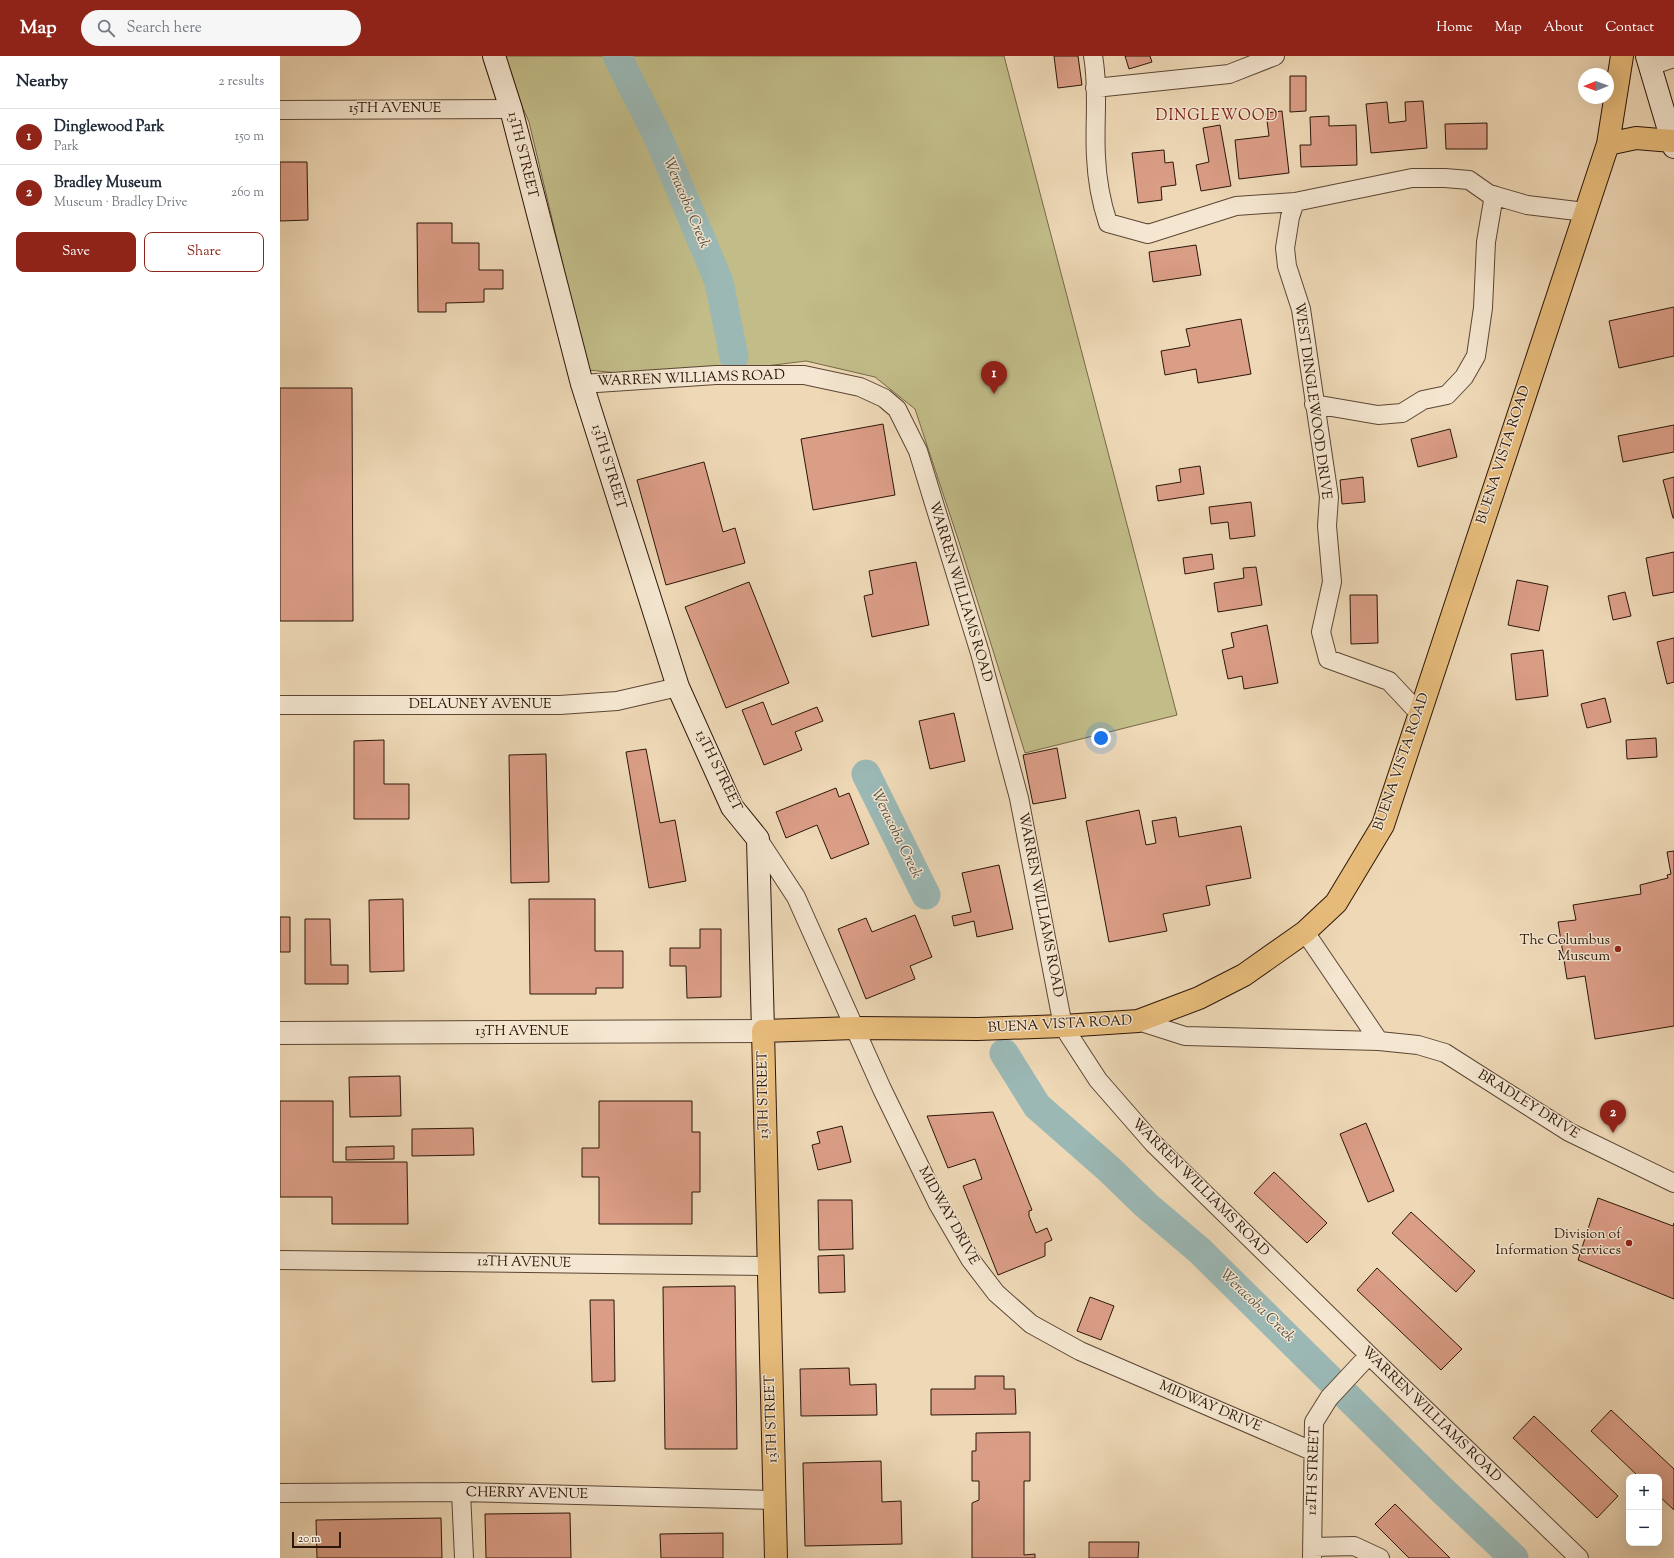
<!DOCTYPE html>
<meta charset="utf-8">
<style>
body{margin:0;font-family:"Sorts Mill Goudy",serif;background:#f6f6f7;color:#1f2937}
.controls{position:absolute;right:12px;bottom:12px;display:grid;overflow:hidden;border-radius:8px;box-shadow:0 4px 16px #0002}
.controls button{width:36px;height:36px;display:grid;place-items:center;padding:0;border:0;border-bottom:1px solid #e0e1e3;background:#fff;color:#1f2937;font:20px sans-serif}
.compass{position:absolute;left:1298px;top:12px;width:36px;height:36px;border-radius:50%;background:#fff;box-shadow:0 4px 16px #0002;rotate:269deg}
.scale{position:absolute;left:12px;bottom:10px;width:49px;box-sizing:border-box;padding-left:4px;border:2px solid #2c1609;border-top:0;font-size:11px;line-height:14px;white-space:nowrap;color:#2c1609;-webkit-text-stroke:3px #f4e6d0;paint-order:stroke}
.you{position:absolute;left:821px;top:682px;width:14px;height:14px;margin:-10px;border:3px solid #fff;border-radius:50%;background:#1a73e8;box-shadow:0 0 0 6px #1a73e833}
.badge{display:grid;place-items:center;width:26px;height:26px;border-radius:50%;background:#8f2418;color:#fff;font-size:13px;font-weight:700}
.pin{position:absolute;translate:-50% -33px;filter:drop-shadow(0 1px 2px #0008)}
.pin::after{content:'';position:absolute;top:21px;width:14px;height:12px;background:inherit;clip-path:polygon(0 0,100% 0,50% 100%)}
.list{margin:0;padding:0;list-style:none}
h2{display:flex;justify-content:space-between;align-items:center;height:52px;margin:0;padding:0 16px;font-size:17px}
h2 small{font-size:13px;font-weight:400;color:#747a83}
.list li{display:grid;grid-template-columns:26px 1fr auto;gap:12px;align-items:center;box-sizing:border-box;height:56px;padding:0 16px;border-top:1px solid #e0e1e3}
.list b{display:block;font-size:15px;white-space:nowrap}
.list p{margin:0;font-size:13px;white-space:nowrap;color:#747a83}
.list em{font-size:13px;font-style:normal;color:#747a83}
.actions{display:flex;gap:8px;padding:12px 16px}
.actions a{flex:1;padding:9px 0;border:1px solid #8f2418;border-radius:8px;text-align:center;font-size:14px;color:#8f2418}
.actions .main{background:#8f2418;color:#fff}
.icon{flex:none;width:22px;height:22px;fill:none;stroke:currentColor;stroke-width:2;stroke-linecap:round;stroke-linejoin:round}
.map{position:relative;flex:none;width:1394px;height:1502px;overflow:hidden}
header{display:flex;align-items:center;gap:24px;box-sizing:border-box;height:56px;padding:0 20px;background:#8f2418;color:#fff}
header strong{font-size:19px}
nav{display:flex;gap:22px;margin-inline-start:auto;font-size:14px}
.search{width:280px;height:36px;background:#f6f6f7;display:flex;align-items:center;gap:10px;box-sizing:border-box;padding:0 14px;border-radius:22px;color:#747a83;font-size:15px}
main{display:flex}
aside{flex:1;background:#fff}
.map>svg:first-child{display:block}
.green{fill:#c1bc88;stroke:#766948}
.lines{fill:none;stroke-linecap:round;stroke-linejoin:round}
.river{stroke:#9bb8b5;stroke-width:29}
.building{fill:#da9d86;stroke:#2c1609}
.minor-casing{stroke:#5c4634;stroke-width:20}
.tertiary-casing{stroke:#5c4634;stroke-width:24}
.secondary-casing{stroke:#2c1609;stroke-width:24}
.primary-casing{stroke:#2c1609;stroke-width:24}
.minor{stroke:#f4e6d0;stroke-width:18}
.tertiary{stroke:#f4e6d0;stroke-width:22}
.secondary{stroke:#f4e6d0;stroke-width:22}
.primary{stroke:#e7bc7b;stroke-width:22}
.poi-dot{fill:#8f2418;stroke:#f4e6d0;stroke-width:1.5}
.labels{text-anchor:middle;dominant-baseline:central;stroke-width:3;stroke-linejoin:round;paint-order:stroke}
.street-label{font-size:14px;fill:#2c1609;stroke:#f4e6d0}
.poi-label{font-size:14px;fill:#2c1609;stroke:#f4e6d0;text-anchor:end}
.neighbourhood-label{font-size:15px;letter-spacing:1px;fill:#7a1f14;stroke:#f4e6d0}
.water-label{font-size:15px;font-style:italic;fill:#534f45;stroke:#f4e6d0}
</style>
<header>
<strong>Map</strong>
<div class="search"><svg class="icon" aria-label="search" viewBox="0 0 24 24"><circle cx="10" cy="10" r="6"/><path d="M15 15l6 6"/></svg>Search here</div>
<nav><a>Home</a><a>Map</a><a>About</a><a>Contact</a></nav>
</header>
<main>
<aside>
<h2>Nearby<small>2 results</small></h2>
<ul class="list">
<li><span class="badge">1</span><div><b>Dinglewood Park</b><p>Park</p></div><em>150 m</em></li>
<li><span class="badge">2</span><div><b>Bradley Museum</b><p>Museum · Bradley Drive</p></div><em>260 m</em></li>
</ul>
<div class="actions"><a class="main">Save</a><a>Share</a></div>
</aside>
<div class="map">
<svg width="1394" height="1502" viewBox="0 0 1394 1502">
<rect width="100%" height="100%" fill="#eed8b6"/>
<filter id="stains"><feTurbulence type="fractalNoise" baseFrequency=".005" numOctaves="4"/><feColorMatrix values="0 0 0 0 .2 0 0 0 0 .09 0 0 0 0 .02 0 0 0 .5 -.17"/></filter>
<radialGradient id="worn" r=".72"><stop offset=".6" stop-color="#630" stop-opacity="0"/><stop offset="1" stop-color="#630" stop-opacity=".3"/></radialGradient>
<path class="green" d="M220 0H724L897 659 745 697 680 489 635 353 595 321 526 305 390 322 308 314 249 66Z"/>
<g class="lines">
<path class="river" d="M337 0 379 83 439 226 454 301
M586 718 646 839
M724 997 757 1050 830 1114 866 1149 920 1195 1162 1434 1234 1502"/>
</g>
<path class="building" d="M774 0H798L802 29 778 32Z
M845 0H870L872 6 849 13Z
M1010 20H1026V55L1010 56Z
M1143 45 1147 92 1091 97 1086 48 1107 46 1109 67 1126 65 1125 46Z
M1002 55 1009 117 959 123 955 84 989 80 986 57Z
M1049 60V70L1076 69 1077 109 1021 111 1020 89H1031L1030 61Z
M1207 67V93H1166L1165 68Z
M940 69 951 130 921 135 916 109 929 106 923 72Z
M884 94 885 107 893 106 896 129 881 131 882 144 858 147 852 97Z
M0 106H27L28 164 0 165Z
M137 167H172V187H199V214H223V233H204V246L166 247V256H138Z
M916 189 921 219 873 226 869 196Z
M1394 251V300L1339 312 1329 265Z
M961 263 971 318 918 327 916 313 885 319 881 295 910 290 906 273Z
M0 332H72L73 565H0Z
M603 368 615 439 533 454 521 383Z
M1394 369V396L1343 406 1338 380Z
M1170 373 1177 401 1138 411 1131 383Z
M424 406 443 476 455 472 465 507 386 529 357 424Z
M920 410 924 438 878 445 876 430 901 426 899 413Z
M1083 421 1085 446 1062 448 1060 424Z
M1394 421V462H1393L1383 424Z
M971 446 975 480 950 483 948 466 931 468 929 451Z
M1394 496V536L1373 540 1366 502Z
M932 498 934 513 905 518 903 502Z
M636 506 649 569 592 581 584 540 593 538 589 515Z
M976 511 982 549 938 556 934 527 964 522 963 512Z
M1237 524 1268 530 1259 575 1228 569Z
M469 526 509 627 446 652 405 551Z
M1345 536 1351 560 1333 564 1328 540Z
M1070 539H1097L1098 587 1071 588Z
M987 569 998 627 964 633 962 620 948 623 942 594 954 591 951 577Z
M1394 582V626L1387 628 1377 586Z
M1263 594 1268 640 1236 644 1231 598Z
M1325 642 1331 666 1307 672 1301 648Z
M483 646 492 669 537 651 543 665 515 676 522 694 484 709 462 654Z
M674 657 685 705 650 713 639 665Z
M1376 682 1377 701 1347 703 1346 684Z
M104 684V728H129V763H74V685Z
M777 692 786 742 753 748 743 699Z
M366 693 380 767 395 764 406 825 369 832 346 696Z
M266 698 269 826 231 827 229 699Z
M556 732 559 741 569 737 589 788 551 803 537 769 506 782 496 756Z
M859 754 866 789 876 787 872 765 896 761 899 781 961 770 971 822 926 830 930 849 883 858 887 875 829 886 806 765Z
M1394 795V970L1315 983 1305 920 1287 923 1278 866 1296 864 1293 849 1361 838 1360 829 1388 822 1387 819 1391 818 1387 796Z
M719 809 733 873 697 881 694 865 674 870 672 860 691 856 682 817Z
M123 843 124 915 90 916 89 844Z
M249 843H315V895H343V932H316V938H250Z
M635 859 652 901 630 910 635 923 586 943 558 873 586 862 592 876Z
M0 861H10V896H0Z
M25 863H50L51 909H68V928H25Z
M420 873H441V941L407 942 406 910H390V892H420Z
M120 1020 121 1060 70 1061 69 1021Z
M0 1045H53V1106H127L128 1168H52V1141H0Z
M319 1045H412V1076H420V1136H412V1168H319V1121H302V1092H319Z
M713 1056 752 1154 749 1155V1160L756 1177 767 1172 772 1184 765 1187V1200L718 1219 683 1130 702 1123 695 1103 668 1112 647 1060Z
M1086 1067 1114 1135 1088 1146 1060 1078Z
M562 1070 571 1106 538 1114 532 1089 540 1087 537 1076Z
M193 1072 194 1099 132 1100V1073Z
M114 1090V1103L66 1104V1091Z
M994 1116 1047 1167 1027 1187 974 1137Z
M1318 1142 1393 1170 1394 1167V1243L1298 1204Z
M538 1144H572L573 1193 539 1194Z
M1131 1156 1195 1215 1176 1236 1112 1177Z
M564 1199 565 1236 539 1237 538 1200Z
M1097 1212 1182 1293 1161 1314 1077 1234Z
M455 1230 457 1393H385L383 1231Z
M810 1241 834 1250 821 1284 797 1275Z
M310 1244H334L335 1325 312 1326Z
M569 1312 570 1329 596 1328 597 1359 521 1360 520 1313Z
M695 1320H724V1333H735L736 1358 651 1359V1333H695Z
M1331 1354 1394 1413V1454L1379 1440V1421H1359L1311 1375Z
M1254 1360 1338 1440 1317 1462 1233 1382Z
M750 1376V1425H744V1499L755 1498V1502H692V1447L699 1444V1425H692V1395H696V1377Z
M601 1405 602 1446 621 1445 622 1488 525 1490 523 1407Z
M1115 1448 1170 1502H1129L1095 1468Z
M290 1457 291 1502H206L205 1458Z
M161 1462 162 1502H37L36 1464Z
M443 1477V1502H381L380 1478Z
M809 1486H859L858 1502H809Z"/>
<g class="lines">
<defs>
<path id="minor" d="M813 0C819 33 814 68 816 101 817 124 821 146 828 167L868 178 956 150 1015 146 1132 122H1165L1189 124 1209 138 1247 149 1305 156
M1370 10 1394 2
M815 32 949 18 995 0
M0 54 231 53
M1015 146 1010 161 1005 192 1007 210 1021 253 1049 441 1047 470 1052 526 1041 576 1048 603 1109 625 1139 657
M302 328 436 319H524L580 331 604 342 617 353 638 395 700 597 739 742 783 970 818 1024 873 1087 1089 1299 1299 1502
M1034 348 1098 359 1122 357 1143 344 1167 339 1184 321 1196 300 1203 252 1206 186 1214 139
M0 649H280L337 645 398 631
M478 783 516 841 602 1033 658 1148 690 1203 716 1237 751 1268 800 1295 1032 1395
M1025 876 1099 985
M858 965 905 980 1099 985 1138 989 1165 997 1289 1076 1394 1127
M0 1204 488 1210
M181 1436 184 1502
M0 1437 181 1436 494 1444
M1032 1491 1074 1490 1100 1502
M1032 1502 1034 1366 1049 1342 1089 1299"/>
<path id="tertiary" d="M0 977 483 975"/>
<path id="secondary" d="M214 0 231 53 302 328 398 631 452 751 478 783 483 975
M1367 0 1394 91"/>
<path id="primary" d="M1328 88 1356 82 1392 85
M496 1502 483 975 575 972 698 973 783 970 858 965 919 942 964 919 1025 876 1056 847 1103 769 1328 88 1342 0"/>
</defs>
<use href="#minor" class="minor-casing"/>
<use href="#tertiary" class="tertiary-casing"/>
<use href="#secondary" class="secondary-casing"/>
<use href="#primary" class="primary-casing"/>
<use href="#minor" class="minor"/>
<use href="#tertiary" class="tertiary"/>
<use href="#secondary" class="secondary"/>
<use href="#primary" class="primary"/>
</g>
<g class="poi-dot">
<circle cx="1338" cy="893" r="4"/>
<circle cx="1349" cy="1187" r="4"/>
</g>
<g class="labels">
<g class="street-label">
<text x="115" y="53">15TH AVENUE</text>
<text transform="translate(242 99) rotate(76)">13TH STREET</text>
<text transform="translate(411 323) rotate(-2)">WARREN WILLIAMS ROAD</text>
<text transform="translate(1032 345) rotate(82)">WEST DINGLEWOOD DRIVE</text>
<text transform="translate(1224 399) rotate(-72)">BUENA VISTA ROAD</text>
<text transform="translate(328 411) rotate(73)">13TH STREET</text>
<text transform="translate(680 536) rotate(73)">WARREN WILLIAMS ROAD</text>
<text x="200" y="649">DELAUNEY AVENUE</text>
<text transform="translate(1122 706) rotate(-71)">BUENA VISTA ROAD</text>
<text transform="translate(438 715) rotate(64)">13TH STREET</text>
<text transform="translate(760 849) rotate(79)">WARREN WILLIAMS ROAD</text>
<text transform="translate(780 969) rotate(-3)">BUENA VISTA ROAD</text>
<text x="242" y="976">13TH AVENUE</text>
<text transform="translate(484 1039) rotate(-91)">13TH STREET</text>
<text transform="translate(1248 1049) rotate(32)">BRADLEY DRIVE</text>
<text transform="translate(920 1132) rotate(45)">WARREN WILLIAMS ROAD</text>
<text transform="translate(668 1160) rotate(61)">MIDWAY DRIVE</text>
<text transform="translate(244 1207) rotate(1)">12TH AVENUE</text>
<text transform="translate(930 1351) rotate(23)">MIDWAY DRIVE</text>
<text transform="translate(1151 1359) rotate(44)">WARREN WILLIAMS ROAD</text>
<text transform="translate(492 1363) rotate(-92)">13TH STREET</text>
<text transform="translate(1034 1415) rotate(-88)">12TH STREET</text>
<text transform="translate(247 1438) rotate(1)">CHERRY AVENUE</text>
</g>
<g class="poi-label">
<text x="1330" y="885">The Columbus<tspan x="1330" dy="16">Museum</tspan></text>
<text x="1341" y="1179">Division of<tspan x="1341" dy="16">Information Services</tspan></text>
</g>
<g class="neighbourhood-label">
<text x="937" y="60">DINGLEWOOD</text>
</g>
<g class="water-label">
<text transform="translate(406 147) rotate(67)">Weracoba Creek</text>
<text transform="translate(616 778) rotate(64)">Weracoba Creek</text>
<text transform="translate(977 1250) rotate(44)">Weracoba Creek</text>
</g>
</g>
<rect width="100%" height="100%" filter="url(#stains)"/>
<rect width="100%" height="100%" fill="url(#worn)"/>
</svg>
<div class="controls">
<button>+</button>
<button>−</button>
</div>
<svg class="compass" viewBox="-18 -18 36 36"><path d="M0-13l5 13h-10z" fill="#e53935"/><path d="M0 13l5-13h-10z" fill="#747a83"/></svg>
<div class="scale">20 m</div>
<div class="you"></div>
<div class="pin badge" style="left:714px;top:338px">1</div>
<div class="pin badge" style="left:1333px;top:1077px">2</div>
</div>
</main>
